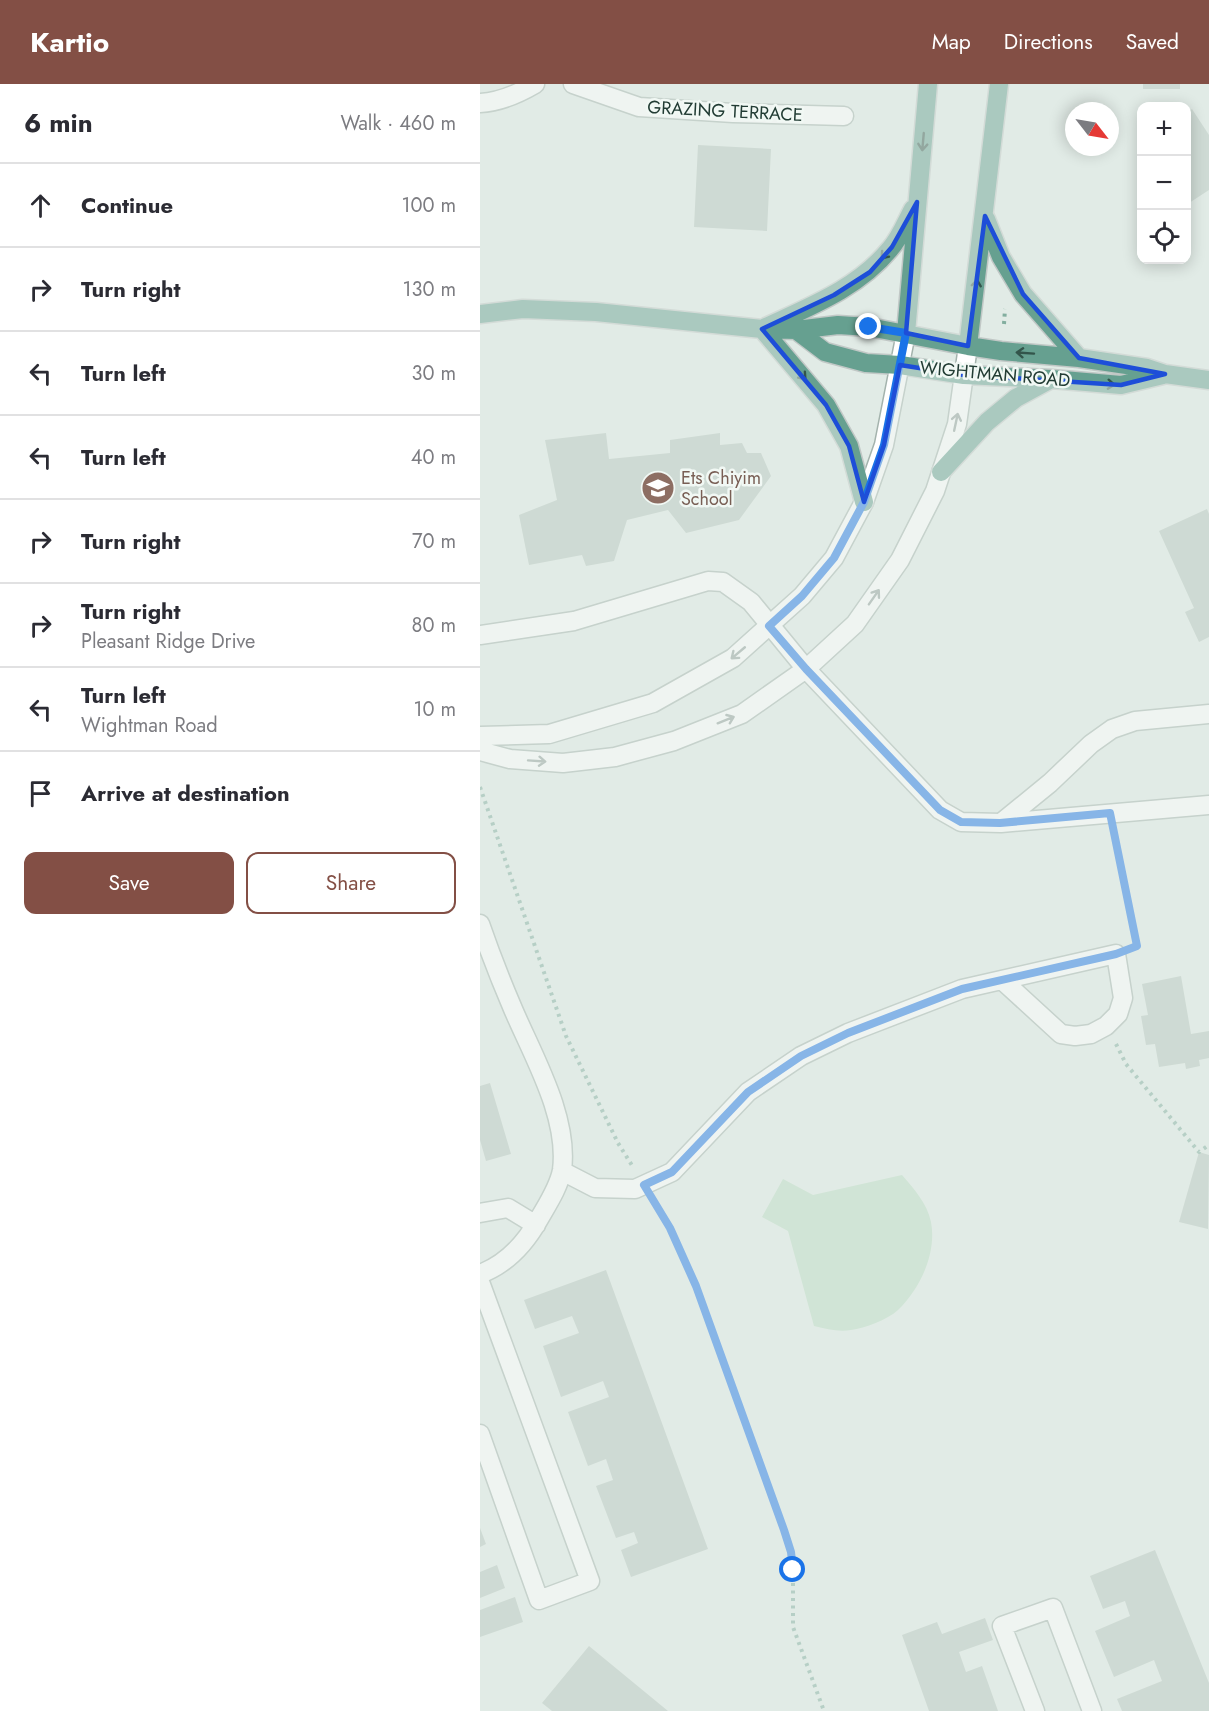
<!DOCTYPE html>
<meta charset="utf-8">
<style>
body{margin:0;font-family:Jost,sans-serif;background:#f7f7f7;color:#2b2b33}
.controls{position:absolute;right:18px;top:18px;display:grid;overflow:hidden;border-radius:12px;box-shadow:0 3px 15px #0003}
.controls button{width:54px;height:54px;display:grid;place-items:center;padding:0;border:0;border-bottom:2px solid #e1e1e2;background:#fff;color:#2b2b33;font:30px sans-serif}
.compass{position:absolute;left:585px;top:18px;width:54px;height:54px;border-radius:50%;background:#fff;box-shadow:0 3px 15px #0003;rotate:121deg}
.stop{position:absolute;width:18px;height:18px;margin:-14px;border:4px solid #1a73e8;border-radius:50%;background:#fff}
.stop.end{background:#1a73e8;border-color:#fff;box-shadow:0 2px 6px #0008}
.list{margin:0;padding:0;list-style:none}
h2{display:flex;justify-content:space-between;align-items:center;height:78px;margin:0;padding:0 24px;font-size:26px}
h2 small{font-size:20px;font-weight:400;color:#7c7c81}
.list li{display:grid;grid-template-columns:39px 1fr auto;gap:18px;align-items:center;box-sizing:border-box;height:84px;padding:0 24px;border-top:2px solid #e1e1e2}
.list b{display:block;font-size:22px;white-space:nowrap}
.list p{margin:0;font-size:20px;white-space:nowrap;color:#7c7c81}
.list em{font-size:20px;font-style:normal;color:#7c7c81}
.actions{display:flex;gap:12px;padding:18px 24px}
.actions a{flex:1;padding:14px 0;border:2px solid #834f45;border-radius:12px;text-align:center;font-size:21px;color:#834f45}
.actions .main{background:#834f45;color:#fff}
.icon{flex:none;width:33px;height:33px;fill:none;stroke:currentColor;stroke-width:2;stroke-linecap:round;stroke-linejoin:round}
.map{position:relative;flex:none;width:729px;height:1627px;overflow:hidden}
header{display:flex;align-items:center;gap:36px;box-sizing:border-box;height:84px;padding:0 30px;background:#834f45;color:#fff}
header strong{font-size:28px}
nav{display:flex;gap:33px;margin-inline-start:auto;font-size:21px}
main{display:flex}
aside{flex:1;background:#fff}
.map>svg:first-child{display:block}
.green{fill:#badcc3}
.building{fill:#b6c6bf}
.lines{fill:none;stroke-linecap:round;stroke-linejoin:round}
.minor-casing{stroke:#a4b3ad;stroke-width:21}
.major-casing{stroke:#c1c8c6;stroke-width:21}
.path{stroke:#82ae9f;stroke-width:4;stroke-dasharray:3 4.5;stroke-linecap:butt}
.minor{stroke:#fff;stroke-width:18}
.major{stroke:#66a090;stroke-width:18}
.oneway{stroke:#33554b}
.oneway2{stroke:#909e9a}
.route{stroke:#1a73e8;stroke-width:8}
.marked{fill:none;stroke:#1d4ed8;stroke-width:4.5;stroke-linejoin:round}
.labels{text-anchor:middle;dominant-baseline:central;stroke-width:5;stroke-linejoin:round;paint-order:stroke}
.street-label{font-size:18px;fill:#223c34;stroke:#f1f8f4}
.education-label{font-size:18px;fill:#785e54;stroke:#f1f8f4;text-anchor:start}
</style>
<header>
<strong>Kartio</strong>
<nav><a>Map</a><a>Directions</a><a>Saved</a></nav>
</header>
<main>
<aside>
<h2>6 min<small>Walk · 460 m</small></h2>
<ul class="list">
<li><svg class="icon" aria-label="ahead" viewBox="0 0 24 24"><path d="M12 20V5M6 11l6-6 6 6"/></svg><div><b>Continue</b></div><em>100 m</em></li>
<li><svg class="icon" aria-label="right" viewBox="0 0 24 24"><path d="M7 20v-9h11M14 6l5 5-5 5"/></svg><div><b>Turn right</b></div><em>130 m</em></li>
<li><svg class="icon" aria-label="left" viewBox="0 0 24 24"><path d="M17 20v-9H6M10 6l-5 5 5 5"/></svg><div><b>Turn left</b></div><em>30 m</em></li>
<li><svg class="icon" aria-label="left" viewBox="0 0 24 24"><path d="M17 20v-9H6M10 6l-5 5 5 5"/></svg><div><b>Turn left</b></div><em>40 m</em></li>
<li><svg class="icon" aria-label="right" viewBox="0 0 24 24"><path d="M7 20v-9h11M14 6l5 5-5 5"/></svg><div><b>Turn right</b></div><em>70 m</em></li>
<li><svg class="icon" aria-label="right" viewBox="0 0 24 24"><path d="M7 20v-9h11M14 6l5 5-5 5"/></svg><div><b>Turn right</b><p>Pleasant Ridge Drive</p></div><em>80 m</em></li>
<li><svg class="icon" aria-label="left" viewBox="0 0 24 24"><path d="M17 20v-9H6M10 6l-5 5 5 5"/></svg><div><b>Turn left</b><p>Wightman Road</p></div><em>10 m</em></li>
<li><svg class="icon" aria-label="arrive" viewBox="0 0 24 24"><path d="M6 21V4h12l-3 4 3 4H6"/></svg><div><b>Arrive at destination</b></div></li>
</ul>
<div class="actions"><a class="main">Save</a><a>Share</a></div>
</aside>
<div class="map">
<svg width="729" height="1627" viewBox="0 0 729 1627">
<rect width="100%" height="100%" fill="#e1ebe6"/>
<path class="green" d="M422 1091C434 1105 447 1119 451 1138 457 1169 440 1205 418 1226 407 1236 385 1244 371 1246 358 1248 347 1245 334 1242L308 1147 282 1133 303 1095 333 1111Z"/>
<path class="building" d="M663 0H700V5H663Z
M712 25 729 51V106L706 121V29Z
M218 61 291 65 287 147 214 143Z
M126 349 129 375 190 369V356L240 349V361L262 359 267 369H281L291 392 259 436 206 449 188 426 147 436 134 477 106 482 102 471 49 481 39 431 77 416 65 356Z
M727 425 729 430V553L719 558 705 528 714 524 679 447Z
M701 892 711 950 729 947V974L719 976 720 982 706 985 705 979 679 983 675 960 666 961 661 932 668 931 662 900Z
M10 999 31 1070 6 1077 0 1056V1002Z
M719 1068 729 1071 728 1145 699 1138Z
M126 1186 228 1465 151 1493 141 1466 158 1459 154 1448 136 1454 116 1402 133 1396 126 1375 108 1382 88 1328 129 1313 123 1297 81 1313 63 1262 99 1249 92 1232 55 1245 44 1216Z
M0 1444 6 1460 0 1463Z
M675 1466 729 1599V1627H642L637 1615 682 1597 674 1576 634 1593 615 1547 650 1532 645 1517 623 1525 610 1492Z
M17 1481 25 1504 0 1514V1488Z
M35 1513 43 1538 0 1553V1526Z
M505 1534 513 1556 479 1568 486 1588 502 1582 518 1627H449L422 1551 457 1538 462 1550Z
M109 1562 188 1627H72L62 1619Z"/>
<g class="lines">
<defs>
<path id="minor" d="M93 0 159 23 253 29 364 32
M0 19C20 18 38 10 55 0
M0 551 94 537 228 497 243 498 271 518 326 585 460 726 481 738 521 739 729 721
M0 652 69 650 173 619 253 574 322 512 354 474 384 418 404 361 426 249
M0 667 30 675 83 679 135 673 194 657 262 630 326 585 375 540 420 476 455 407 477 340 488 262
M521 739 570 699 611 660 632 645 655 637 729 630
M0 840C10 869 21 897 33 925 53 972 89 1033 82 1086 79 1103 67 1121 59 1135 45 1160 27 1180 0 1190
M82 1087 115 1104 155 1105 192 1088 268 1008 321 972 368 949 482 905 636 870 643 914 638 930 626 942 611 950 595 952 581 950 522 896
M0 1129 28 1124 56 1141
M0 1198 110 1497 59 1516 0 1350
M555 1627 522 1542 573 1524 612 1627"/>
<path id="major" d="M506 135 521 173 543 210 599 274
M0 230 43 225 116 228 282 245 316 246 358 241 389 243 488 262 521 267 599 274 667 284 685 290 729 296
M286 243C331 222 378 204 410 165 420 154 426 138 433 125
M282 245 346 321 369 362 384 418
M316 246 345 268 386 279 420 281 484 291 571 295 641 301 683 291
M426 249 448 0
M488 262 519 0
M461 388 507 338 536 314 571 295"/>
</defs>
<use href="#minor" class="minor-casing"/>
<use href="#major" class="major-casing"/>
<path class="path" d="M524 240 525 225
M0 703 86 952 138 1059 153 1083
M634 750 656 857
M636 960 646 980 719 1068 729 1061
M176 1120 190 1144 216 1202 304 1446 311 1468 313 1486V1543L344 1627"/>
<use href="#minor" class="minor"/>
<use href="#major" class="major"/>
</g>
<defs><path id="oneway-shaft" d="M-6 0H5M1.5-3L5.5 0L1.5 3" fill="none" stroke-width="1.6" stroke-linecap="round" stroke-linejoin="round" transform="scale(1.5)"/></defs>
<g class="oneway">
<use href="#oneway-shaft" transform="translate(443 58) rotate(95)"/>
<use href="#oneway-shaft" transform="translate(407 168) rotate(130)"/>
<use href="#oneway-shaft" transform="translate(496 204) rotate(-83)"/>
<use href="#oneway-shaft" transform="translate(545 269) rotate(-176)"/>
<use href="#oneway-shaft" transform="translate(320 289) rotate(49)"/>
<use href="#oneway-shaft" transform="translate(626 300) rotate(5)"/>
</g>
<g class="oneway2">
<use href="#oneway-shaft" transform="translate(476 338) rotate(-78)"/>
<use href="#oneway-shaft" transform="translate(394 513) rotate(-55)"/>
<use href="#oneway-shaft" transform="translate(258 569) rotate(140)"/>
<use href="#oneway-shaft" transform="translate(246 636) rotate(-22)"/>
<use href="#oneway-shaft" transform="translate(57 677) rotate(4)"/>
</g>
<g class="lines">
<path class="route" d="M313 1486 311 1468 304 1446 216 1202 190 1144 164 1101 192 1088 268 1008 321 972 368 949 482 905 636 870 657 862 630 729 520 739 481 738 460 726 326 585 289 542 322 512 354 474 384 418 404 361 426 249 389 243"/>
</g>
<path d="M0 0H729V1627H0ZM437 118 426 249 488 262 505 132 543 210 599 274 685 290 641 301 484 291 420 281 404 361 384 418 369 362 346 321 282 245 354 211 390 188 412 163Z" fill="#e1ebe6" fill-opacity=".55" fill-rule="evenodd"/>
<path class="marked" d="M437 118 426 249 488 262 505 132 543 210 599 274 685 290 641 301 484 291 420 281 404 361 384 418 369 362 346 321 282 245 354 211 390 188 412 163Z"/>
<defs>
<symbol id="school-disc" viewBox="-11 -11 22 22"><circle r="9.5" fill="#8d6e63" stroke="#f1f8f4"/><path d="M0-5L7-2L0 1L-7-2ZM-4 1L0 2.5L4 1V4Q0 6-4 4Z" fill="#fff"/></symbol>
</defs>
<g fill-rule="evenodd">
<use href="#school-disc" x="159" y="385" width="38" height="38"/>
</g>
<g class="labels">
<g class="street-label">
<text transform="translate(245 27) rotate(3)">GRAZING TERRACE</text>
<text transform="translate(515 290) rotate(5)">WIGHTMAN ROAD</text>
</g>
<g class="education-label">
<text x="201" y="394">Ets Chiyim<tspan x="201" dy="21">School</tspan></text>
</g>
</g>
</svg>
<div class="controls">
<button>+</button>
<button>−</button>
<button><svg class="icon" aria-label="locate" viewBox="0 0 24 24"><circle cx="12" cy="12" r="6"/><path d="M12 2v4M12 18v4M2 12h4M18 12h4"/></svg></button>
</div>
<svg class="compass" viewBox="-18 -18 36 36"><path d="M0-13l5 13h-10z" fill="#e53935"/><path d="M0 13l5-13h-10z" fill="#7c7c81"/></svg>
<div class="stop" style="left:313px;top:1486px"></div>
<div class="stop end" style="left:389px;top:243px"></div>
</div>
</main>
